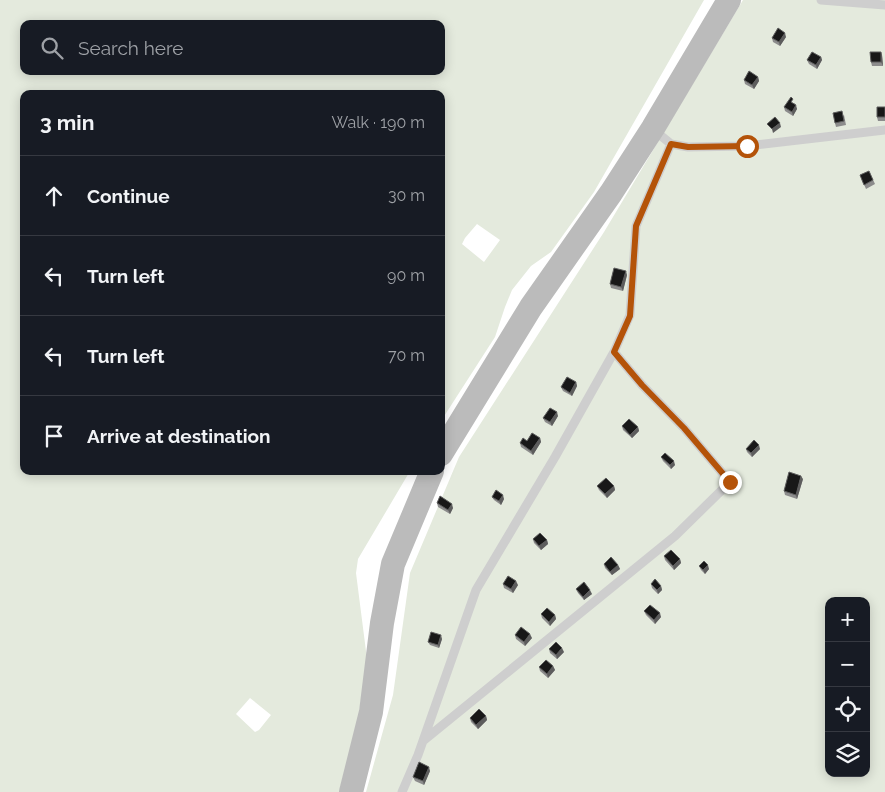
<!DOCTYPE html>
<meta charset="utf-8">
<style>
body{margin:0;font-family:Raleway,sans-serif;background:#242831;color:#f1f3f6}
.controls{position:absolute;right:15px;bottom:15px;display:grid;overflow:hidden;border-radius:10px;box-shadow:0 2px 12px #0003}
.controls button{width:45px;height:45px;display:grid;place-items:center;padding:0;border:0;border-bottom:1px solid #363941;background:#171b24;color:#f1f3f6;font:25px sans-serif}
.stop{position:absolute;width:15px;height:15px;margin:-11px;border:4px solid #b45309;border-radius:50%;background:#fff}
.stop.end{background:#b45309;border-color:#fff;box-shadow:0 1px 5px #0008}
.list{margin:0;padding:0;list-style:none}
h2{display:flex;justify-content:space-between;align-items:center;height:65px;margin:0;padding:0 20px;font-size:21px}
h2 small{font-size:16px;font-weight:400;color:#9ea1a6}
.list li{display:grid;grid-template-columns:32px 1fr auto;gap:15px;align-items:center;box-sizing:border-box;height:80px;padding:0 20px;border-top:1px solid #363941}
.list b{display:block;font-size:19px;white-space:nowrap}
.list em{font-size:16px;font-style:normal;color:#9ea1a6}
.icon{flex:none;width:28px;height:28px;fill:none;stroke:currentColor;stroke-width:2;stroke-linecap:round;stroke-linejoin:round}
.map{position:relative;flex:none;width:885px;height:792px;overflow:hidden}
.search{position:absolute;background:#171b24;box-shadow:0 2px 12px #0003;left:20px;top:20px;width:425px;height:55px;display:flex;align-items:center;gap:12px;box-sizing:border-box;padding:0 18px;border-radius:10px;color:#9ea1a6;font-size:19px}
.panel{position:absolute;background:#171b24;box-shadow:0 2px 12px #0003;left:20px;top:90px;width:425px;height:385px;border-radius:10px}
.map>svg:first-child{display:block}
.green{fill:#e4eadd;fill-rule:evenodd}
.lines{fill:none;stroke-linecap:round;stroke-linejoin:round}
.lane{stroke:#cecece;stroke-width:9}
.secondary{stroke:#bbb;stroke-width:24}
.wall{fill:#8c8c8c}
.shaded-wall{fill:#5d5d5d}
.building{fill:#181818;stroke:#5d5d5d}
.route{stroke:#b45309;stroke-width:6}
</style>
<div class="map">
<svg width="885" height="792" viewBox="0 0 885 792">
<rect width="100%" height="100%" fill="#fff"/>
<path class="green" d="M0 0H704L594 192 551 252 531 266 512 290 505 307 495 337 441 421V94H24V471H410L358 559 356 573 367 659 358 720 339 792H0ZM24 24H441V71H24ZM477 224 500 240 484 262 462 244 465 238ZM250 698 271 715 259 730 255 732 236 714Z
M743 0H885V792H366L393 695 410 573 459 457 604 232ZM829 601H866V773H829Z"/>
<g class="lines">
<path class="lane" d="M821 0 885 5
M654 130 671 144 688 147 747 146 885 130
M423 741 675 536 730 482 684 428 642 385 614 352
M402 792 418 755 476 590 555 457 614 352 630 315 636 226 671 144"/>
<path class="secondary" d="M441 454 531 307 611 193 653 128 729 0
M351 792 371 712 382 623 393 564 432 471"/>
</g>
<path class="wall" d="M786 37 780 46 773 42 772 38Z
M881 52 882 55 883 66H872L871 62Z
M821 57 822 60 817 69 809 64 807 60Z
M758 77 759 81 754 89 745 84 744 80Z
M795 103 794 104 797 109 793 116 785 111 784 107Z
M885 107V121H878L877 117Z
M844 115 846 125 836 127 835 123Z
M869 171 875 184 866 189 860 175Z
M627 275 623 291 611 288 610 284Z
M576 382 577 386 572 396 563 391 561 387Z
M558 416 552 426 545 422 543 418Z
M622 426 638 427 639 431 632 438 623 430Z
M540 438 541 442 533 455 521 447 520 443 527 441Z
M746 449H760L752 457 747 452Z
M661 457 675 465 671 469 663 461Z
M803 479 797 499 785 495 784 491Z
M597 486H614L615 490 607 498 599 490Z
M492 497 504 499 501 505 494 500Z
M437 503 453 508 450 514 438 507Z
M533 539 547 540 548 544 541 550 534 543Z
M664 556 680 559 681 563 674 570 665 560Z
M604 564 618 565 620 569 612 575 605 568Z
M699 566 709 569 705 574 701 570Z
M503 584 518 585 513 593 504 588Z
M651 584 661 586 662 590 658 594 652 588Z
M576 589 592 594 584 600 578 593Z
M644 611 661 617 655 624 646 615Z
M541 614 555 615 556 619 550 626 542 618Z
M515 635 532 638 525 646 516 639Z
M442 639 439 648 430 645 428 642Z
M549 649 564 652 557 659 550 653Z
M553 666 555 670 548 678 540 671 539 667Z
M486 716 487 720 478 729 471 722 470 718Z
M430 771 424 785 415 781 413 777Z"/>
<path class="shaded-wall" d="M785 33 786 37 780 46 779 42Z
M881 52 882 55 883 66 881 62Z
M821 57 822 60 817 69 816 65Z
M758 77 759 81 754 89 752 85Z
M796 105 797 109 793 116 792 112Z
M780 123 781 127 773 133 772 129Z
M626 271 627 275 623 291 621 287Z
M576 382 577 386 572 396 570 393Z
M557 412 558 416 552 426 550 422Z
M638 427 639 431 632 438 630 435Z
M540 438 541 442 533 455 531 451Z
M759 445 760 449 752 457 751 453Z
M674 461 675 465 671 469 670 465Z
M801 476 803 479 797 499 796 495Z
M614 486 615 490 607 498 605 494Z
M503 495 504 499 501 505 499 501Z
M452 504 453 508 450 514 448 510Z
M547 540 548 544 541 550 539 546Z
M680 559 681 563 674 570 673 566Z
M618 565 620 569 612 575 610 572Z
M708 565 709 569 705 574 703 570Z
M516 581 518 585 513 593 511 589Z
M661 586 662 590 658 594 657 590Z
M590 590 592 594 584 600 583 597Z
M660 613 661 617 655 624 654 620Z
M555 615 556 619 550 626 549 622Z
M530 634 532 638 525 646 524 642Z
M441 635 442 639 439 648 438 645Z
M562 648 564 652 557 659 556 655Z
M553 666 555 670 548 678 547 674Z
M486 716 487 720 478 729 476 725Z
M429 767 430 771 424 785 423 781Z"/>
<path class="building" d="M778 28 785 33 779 42 772 38Z
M812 52 821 57 816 65 807 60Z
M870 52H881V62H871Z
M749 71 758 77 752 85 744 80Z
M791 97 793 99 791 102 796 105 792 112 784 107Z
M877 107H885V117H877Z
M842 111 844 121 835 123 833 113Z
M775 117 780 123 772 129 767 124Z
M869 171 873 180 864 185 860 175Z
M614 268 626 271 621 287 610 284Z
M567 377 576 382 570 393 561 387Z
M550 408 557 412 550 422 543 418Z
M629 419 638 427 630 435 622 426Z
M532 433 540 438 531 451 520 443 523 438 527 441Z
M754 440 759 445 751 453 746 449Z
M665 453 674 461 670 465 661 457Z
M789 472 801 476 796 495 784 491Z
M606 478 614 486 605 494 597 486Z
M496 490 503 495 499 501 492 497Z
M440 496 452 504 448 510 437 503Z
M540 533 547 540 539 546 533 539Z
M671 550 680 559 673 566 664 556Z
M611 557 618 565 610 572 604 564Z
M704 561 708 565 703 570 699 566Z
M508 576 516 581 511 589 503 584Z
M655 579 661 586 657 590 651 584Z
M584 582 590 590 583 597 576 589Z
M650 605 660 613 654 620 644 611Z
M547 608 555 615 549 622 541 614Z
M521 627 530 634 524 642 515 635Z
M431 632 441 635 438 645 428 642Z
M556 642 562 648 556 655 549 649Z
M546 660 553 666 547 674 539 667Z
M479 709 486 716 476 725 470 718Z
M419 762 429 767 423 781 413 777Z"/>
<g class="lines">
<path class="route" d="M730 482 684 428 642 385 614 352 630 316 636 226 671 144 688 147 747 146"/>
</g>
</svg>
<div class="controls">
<button>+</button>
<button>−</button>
<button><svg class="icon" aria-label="locate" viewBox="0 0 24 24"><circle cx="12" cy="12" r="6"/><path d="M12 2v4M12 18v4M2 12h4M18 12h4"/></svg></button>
<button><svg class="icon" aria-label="layers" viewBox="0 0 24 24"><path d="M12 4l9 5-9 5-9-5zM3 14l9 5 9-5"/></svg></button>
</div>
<div class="stop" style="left:747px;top:146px"></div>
<div class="stop end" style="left:730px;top:482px"></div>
<div class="search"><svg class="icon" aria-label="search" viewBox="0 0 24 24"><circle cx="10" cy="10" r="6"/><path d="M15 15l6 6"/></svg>Search here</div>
<section class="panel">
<h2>3 min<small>Walk · 190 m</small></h2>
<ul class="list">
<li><svg class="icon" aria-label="ahead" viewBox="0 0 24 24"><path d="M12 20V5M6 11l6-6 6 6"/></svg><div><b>Continue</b></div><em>30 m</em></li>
<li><svg class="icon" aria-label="left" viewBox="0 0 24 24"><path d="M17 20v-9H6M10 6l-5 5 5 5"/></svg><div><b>Turn left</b></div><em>90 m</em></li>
<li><svg class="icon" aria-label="left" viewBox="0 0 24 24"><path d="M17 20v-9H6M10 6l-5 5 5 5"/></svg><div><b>Turn left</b></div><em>70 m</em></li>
<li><svg class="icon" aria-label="arrive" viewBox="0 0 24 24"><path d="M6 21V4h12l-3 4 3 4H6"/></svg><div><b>Arrive at destination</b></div></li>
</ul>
</section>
</div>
